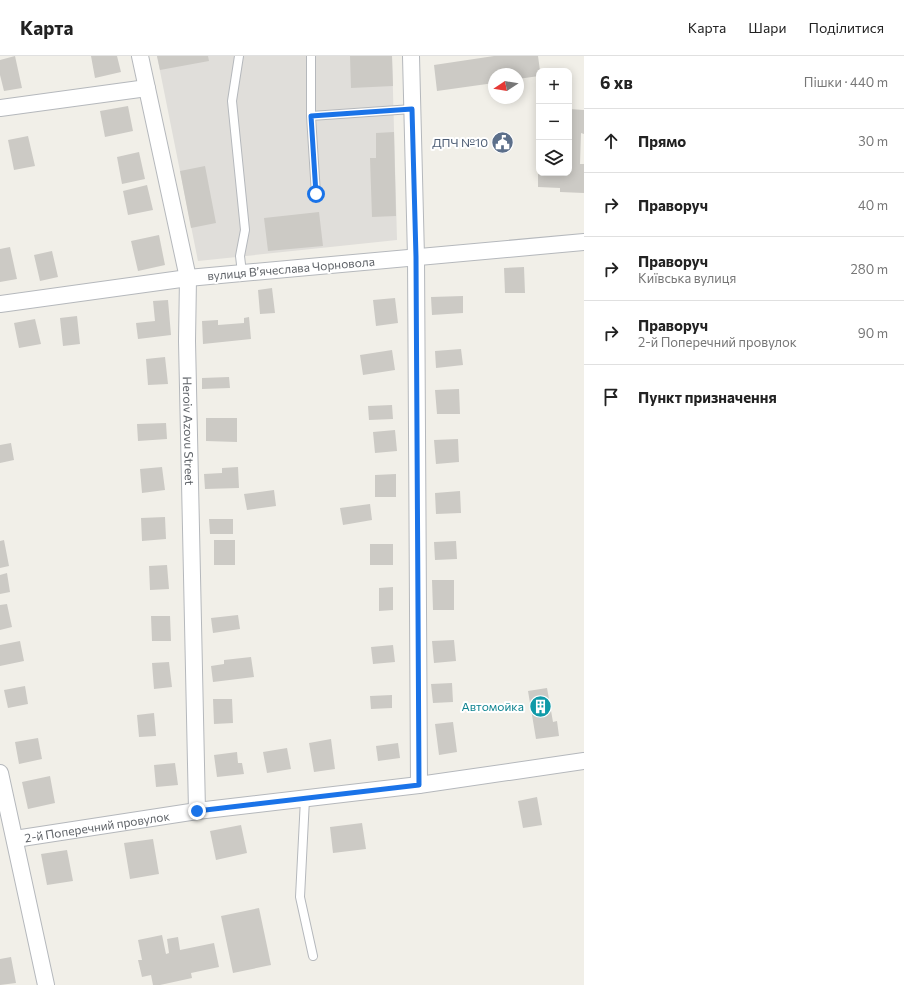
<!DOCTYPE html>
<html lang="uk">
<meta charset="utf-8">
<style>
body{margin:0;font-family:Commissioner,sans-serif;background:#f6f6f6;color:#222}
.controls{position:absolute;right:12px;top:12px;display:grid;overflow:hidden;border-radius:8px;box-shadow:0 2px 10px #0003}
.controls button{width:36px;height:36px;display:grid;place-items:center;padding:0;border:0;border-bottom:1px solid #e0e0e0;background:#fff;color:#222;font:20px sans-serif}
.compass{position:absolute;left:488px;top:12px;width:36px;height:36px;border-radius:50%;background:#fff;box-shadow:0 2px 10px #0003;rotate:258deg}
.stop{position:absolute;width:12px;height:12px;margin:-9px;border:3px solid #1a73e8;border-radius:50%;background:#fff}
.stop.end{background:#1a73e8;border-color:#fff;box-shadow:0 1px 4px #0008}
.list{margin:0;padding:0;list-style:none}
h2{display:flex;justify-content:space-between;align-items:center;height:52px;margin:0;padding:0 16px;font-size:17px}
h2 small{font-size:13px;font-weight:400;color:#767676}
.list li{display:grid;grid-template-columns:26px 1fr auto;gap:12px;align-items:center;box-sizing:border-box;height:64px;padding:0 16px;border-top:1px solid #e0e0e0}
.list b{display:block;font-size:15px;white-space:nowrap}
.list p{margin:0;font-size:13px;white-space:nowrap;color:#767676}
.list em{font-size:13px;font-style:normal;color:#767676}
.icon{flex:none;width:22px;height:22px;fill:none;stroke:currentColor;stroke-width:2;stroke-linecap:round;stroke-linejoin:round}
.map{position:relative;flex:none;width:584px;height:929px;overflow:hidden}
header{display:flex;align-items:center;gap:24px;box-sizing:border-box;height:56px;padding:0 20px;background:#fff;border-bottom:1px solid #e0e0e0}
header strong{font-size:19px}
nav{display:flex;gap:22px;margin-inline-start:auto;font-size:14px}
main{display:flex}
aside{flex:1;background:#fff}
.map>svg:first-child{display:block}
.industrial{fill:#e0deda}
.building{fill:#cccac5}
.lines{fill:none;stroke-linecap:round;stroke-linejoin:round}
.service-casing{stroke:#b5b8bc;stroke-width:10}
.minor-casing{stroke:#b5b8bc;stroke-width:18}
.service{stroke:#fff;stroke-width:8}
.minor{stroke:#fff;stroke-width:16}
.route{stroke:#1a73e8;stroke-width:5}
.labels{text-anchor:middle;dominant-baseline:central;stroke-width:4;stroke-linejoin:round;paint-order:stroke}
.service-label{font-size:12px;fill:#4e5e75;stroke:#fff;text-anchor:end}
.street-label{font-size:12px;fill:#5f6368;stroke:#fff}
.culture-label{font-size:12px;fill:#0d838f;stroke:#fff;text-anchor:end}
</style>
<header>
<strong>Карта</strong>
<nav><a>Карта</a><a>Шари</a><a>Поділитися</a></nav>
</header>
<main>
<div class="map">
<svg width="584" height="929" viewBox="0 0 584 929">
<rect width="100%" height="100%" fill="#f1efe8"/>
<path class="industrial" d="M157 0H392L397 184 198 205Z"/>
<path class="building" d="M15 0 22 32 4 35 0 19V4Z
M91 0H117L121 16 95 22Z
M157 0H208L209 5 160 14Z
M350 0H392L393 30 351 32Z
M494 0H538L540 15 539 20 518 23V18H494V27L437 35 434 9Z
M128 50 133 75 105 81 100 55Z
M569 53 584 54V78L581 77 580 108H584V137L560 136V132L538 131V117H569Z
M394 76 396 160 372 161 370 102H376V77Z
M28 80 35 110 14 114 8 84Z
M139 96 145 123 122 128 117 101Z
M205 110 216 167 191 172 180 115Z
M147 129 153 154 128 159 123 135Z
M319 156 323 190 268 195 264 162Z
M159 179 165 209 138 215 131 185Z
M10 191 17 223 0 226V193Z
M52 195 58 221 40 225 34 199Z
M524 211 525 237H505L504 212Z
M272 232 275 257 260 258 258 234Z
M463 240V257L432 259 431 241Z
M395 242 398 267 376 270 373 244Z
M168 244 171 279 138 283 136 267 155 265 153 245Z
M77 260 80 288 63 290 60 262Z
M249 261 251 283 203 288 202 265 218 264V269L244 267V262Z
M35 263 41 288 19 292 14 267Z
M461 293 463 309 436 312 435 295Z
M392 294 395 314 363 319 360 299Z
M165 301 168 328 148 329 146 303Z
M229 321 230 332 202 333V322Z
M459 333 460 358H437L435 334Z
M392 349 393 363 369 364 368 350Z
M206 362H237V386L206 385Z
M166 367 167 383 138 385 137 368Z
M395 374 397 395 375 397 373 376Z
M458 383 459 406 436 408 434 384Z
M11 387 14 404 0 407V389Z
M162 411 165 434 142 437 140 413Z
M238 411 239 432 205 433 204 418 222 417V412Z
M396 418V441H375V419Z
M274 434 276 450 247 454 244 438Z
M460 435 461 457 436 458 435 437Z
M370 448 372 464 343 469 340 452Z
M165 461 166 483 142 485 141 462Z
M209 463H233V478H210Z
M4 484 9 510 0 512V485Z
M214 484H235V509H214Z
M456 485 457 503 435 504 434 486Z
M370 488H393V509H370Z
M167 509 169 533 150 534 149 510Z
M7 517 10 536 0 538V519Z
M432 524H454V554H433Z
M393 531V554L379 555V532Z
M7 548 12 571 0 574V549Z
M238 559 240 573 213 577 211 562Z
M151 560H170L171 585H152Z
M454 584 456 605 434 607 432 585Z
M20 585 24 605 0 610V589Z
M393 589 395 606 373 608 371 591Z
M251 601 254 621 213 626 211 610 224 608V604Z
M169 606 172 631 154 633 152 607Z
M452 627 453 646 433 647 431 628Z
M25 630 28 648 8 652 4 634Z
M547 632 553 666 557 665 559 680 536 683 528 635Z
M392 639V652L371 653 370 640Z
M213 643H232L233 667 214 668Z
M154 657 156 680 139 681 137 659Z
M453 666 457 696 439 699 435 668Z
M38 682 42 703 19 708 15 686Z
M331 683 335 713 314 716 309 687Z
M398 687 400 702 378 705 376 690Z
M287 692 291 713 267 717 263 696Z
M237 696 238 707H242L244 718 217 721 214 699Z
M175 707 178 729 156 731 154 709Z
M50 720 55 747 28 753 22 726Z
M537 741 542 769 523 772 518 745Z
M362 767 366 793 333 797 330 771Z
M241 769 247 797 216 804 210 775Z
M153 783 159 818 130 823 124 787Z
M67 794 73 825 47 829 41 798Z
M259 852 271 909 233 917 221 860Z
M162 879 166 898 169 897 167 883 178 881 180 894 214 887 219 911 191 917 192 922 160 929H153L151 919 142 921 138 904H142L138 884Z
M11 901 16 927 0 929V903Z"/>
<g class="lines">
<defs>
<path id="service" d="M239 0 232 45 245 174 240 200 242 217
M311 0V60L316 138
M311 60 412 53
M305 743 300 841 313 900"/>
<g id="minor">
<path id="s1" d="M140 0 188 222 187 285 197 755"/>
<path d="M411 0 416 201 419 729"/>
<path d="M0 52 147 32"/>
<path d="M0 248 188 222 584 186"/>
<path d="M0 717 46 929"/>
<path id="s2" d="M15 783 197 755 419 729 584 705"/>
</g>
</defs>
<use href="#service" class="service-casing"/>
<use href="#minor" class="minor-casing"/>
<use href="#service" class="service"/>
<use href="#minor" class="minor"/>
</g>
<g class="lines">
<path class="route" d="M197 755 419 729 416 201 412 53 311 60 316 138"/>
</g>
<defs>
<symbol id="civic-disc" viewBox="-11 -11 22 22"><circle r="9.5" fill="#5c6f8a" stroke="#fff"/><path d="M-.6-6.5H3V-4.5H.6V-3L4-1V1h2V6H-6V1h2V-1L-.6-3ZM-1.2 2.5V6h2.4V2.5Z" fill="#fff"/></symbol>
<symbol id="building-disc" viewBox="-11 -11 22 22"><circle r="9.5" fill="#0f9aa8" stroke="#fff"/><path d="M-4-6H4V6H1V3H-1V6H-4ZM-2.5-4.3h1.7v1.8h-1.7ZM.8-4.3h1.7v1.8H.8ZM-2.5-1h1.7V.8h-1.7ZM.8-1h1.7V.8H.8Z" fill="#fff"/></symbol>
</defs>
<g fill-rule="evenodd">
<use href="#civic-disc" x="490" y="74" width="25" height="25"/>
<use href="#building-disc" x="528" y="638" width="25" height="25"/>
</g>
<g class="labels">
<g class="service-label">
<text x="488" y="86">ДПЧ №10</text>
</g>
<g class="street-label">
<text transform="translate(291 212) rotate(-5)">вулиця Вʼячеслава Чорновола</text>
<text stroke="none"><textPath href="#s1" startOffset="380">Heroiv Azovu Street</textPath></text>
<text stroke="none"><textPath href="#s2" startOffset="83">2-й Поперечний провулок</textPath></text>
</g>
<g class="culture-label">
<text x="524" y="650">Автомойка</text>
</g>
</g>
</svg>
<div class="controls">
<button>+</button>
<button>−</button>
<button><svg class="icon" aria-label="layers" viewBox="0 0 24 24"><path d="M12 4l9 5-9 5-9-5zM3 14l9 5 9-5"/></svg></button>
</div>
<svg class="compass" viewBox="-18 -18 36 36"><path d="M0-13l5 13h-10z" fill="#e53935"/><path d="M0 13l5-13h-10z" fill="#767676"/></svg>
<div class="stop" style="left:316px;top:138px"></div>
<div class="stop end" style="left:197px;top:755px"></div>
</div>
<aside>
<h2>6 хв<small>Пішки · 440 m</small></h2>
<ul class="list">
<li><svg class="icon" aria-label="ahead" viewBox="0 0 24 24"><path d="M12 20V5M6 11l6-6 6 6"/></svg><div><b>Прямо</b></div><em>30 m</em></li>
<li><svg class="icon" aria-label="right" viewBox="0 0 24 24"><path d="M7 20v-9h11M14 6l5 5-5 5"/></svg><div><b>Праворуч</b></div><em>40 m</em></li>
<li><svg class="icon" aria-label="right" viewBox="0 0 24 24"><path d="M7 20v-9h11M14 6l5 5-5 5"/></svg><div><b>Праворуч</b><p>Київська вулиця</p></div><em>280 m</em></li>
<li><svg class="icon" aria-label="right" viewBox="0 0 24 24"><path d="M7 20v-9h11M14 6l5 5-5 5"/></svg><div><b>Праворуч</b><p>2-й Поперечний провулок</p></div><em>90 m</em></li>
<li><svg class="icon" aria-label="arrive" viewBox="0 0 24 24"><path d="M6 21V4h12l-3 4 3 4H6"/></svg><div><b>Пункт призначення</b></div></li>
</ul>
</aside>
</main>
